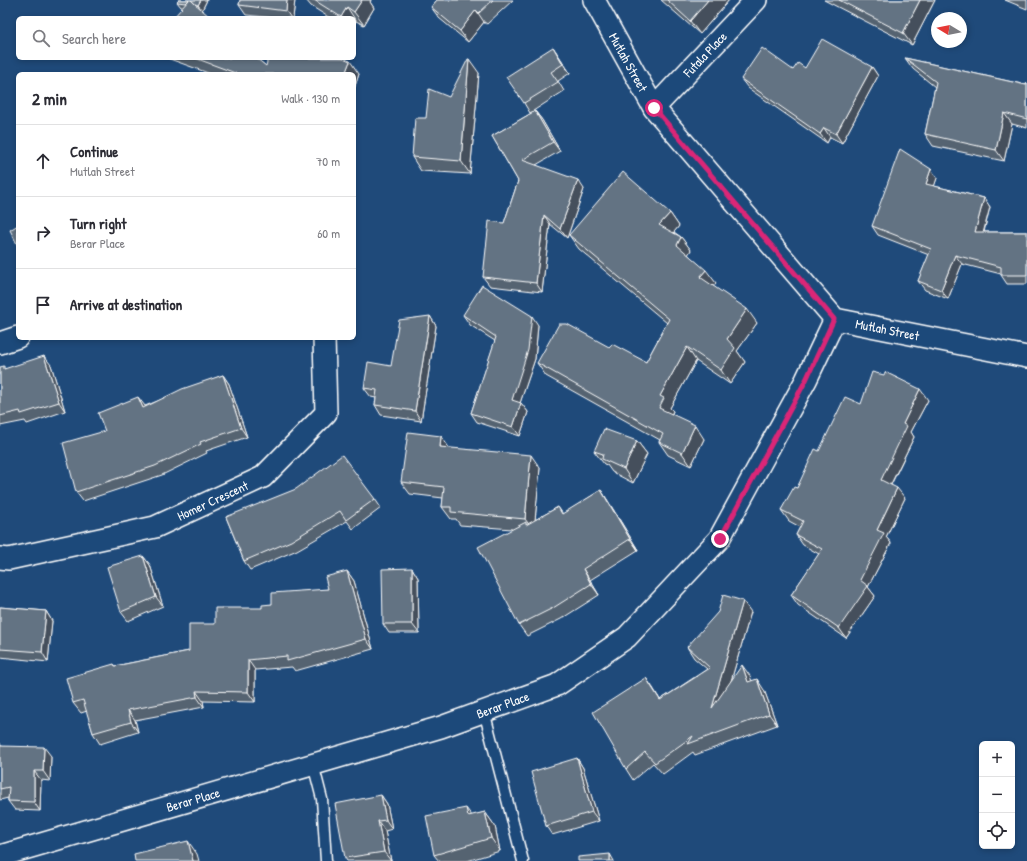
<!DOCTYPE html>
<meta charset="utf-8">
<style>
body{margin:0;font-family:"Patrick Hand",sans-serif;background:#f2f2f3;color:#2b2b33}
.controls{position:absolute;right:12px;bottom:12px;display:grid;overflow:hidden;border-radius:6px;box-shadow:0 2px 6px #0003}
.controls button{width:36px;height:36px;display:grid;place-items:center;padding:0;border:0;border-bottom:1px solid #e1e1e2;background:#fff;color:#2b2b33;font:20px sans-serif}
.compass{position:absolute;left:931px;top:12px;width:36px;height:36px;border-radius:50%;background:#fff;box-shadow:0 2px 6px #0003;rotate:280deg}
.stop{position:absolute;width:12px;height:12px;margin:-9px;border:3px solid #db2777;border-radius:50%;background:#fff}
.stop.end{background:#db2777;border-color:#fff;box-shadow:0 1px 4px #0008}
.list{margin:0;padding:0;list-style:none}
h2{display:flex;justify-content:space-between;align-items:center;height:52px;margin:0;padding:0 16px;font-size:17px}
h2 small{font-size:13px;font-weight:400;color:#7c7c81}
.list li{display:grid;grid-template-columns:26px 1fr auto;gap:12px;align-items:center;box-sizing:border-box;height:72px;padding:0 16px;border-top:1px solid #e1e1e2}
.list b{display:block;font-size:15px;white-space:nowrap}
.list p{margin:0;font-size:13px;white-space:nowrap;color:#7c7c81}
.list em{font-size:13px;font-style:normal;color:#7c7c81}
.icon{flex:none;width:22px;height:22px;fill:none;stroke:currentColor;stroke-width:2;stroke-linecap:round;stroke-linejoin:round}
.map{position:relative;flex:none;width:1027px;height:861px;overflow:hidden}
.search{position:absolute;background:#fff;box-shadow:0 2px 6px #0003;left:16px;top:16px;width:340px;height:44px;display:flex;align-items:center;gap:10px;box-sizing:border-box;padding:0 14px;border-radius:6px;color:#7c7c81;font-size:15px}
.panel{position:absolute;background:#fff;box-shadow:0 2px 6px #0003;left:16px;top:72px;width:340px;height:268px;border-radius:6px}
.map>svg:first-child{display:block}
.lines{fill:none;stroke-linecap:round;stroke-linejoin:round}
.service-casing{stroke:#fff;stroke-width:13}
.minor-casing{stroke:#fff;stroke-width:24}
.service{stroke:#1f4a7a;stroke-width:10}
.minor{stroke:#1f4a7a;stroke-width:21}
.wall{fill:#556371;stroke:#fff}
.shaded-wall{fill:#45505c;stroke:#fff}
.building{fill:#637383;stroke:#fff}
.route{stroke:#db2777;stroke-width:5}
.labels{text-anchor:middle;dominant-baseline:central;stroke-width:3;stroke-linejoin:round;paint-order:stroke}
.street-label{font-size:13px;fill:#fff;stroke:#1f4a7a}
</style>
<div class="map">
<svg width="1027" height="861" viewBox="0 0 1027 861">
<rect width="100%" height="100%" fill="#1f4a7a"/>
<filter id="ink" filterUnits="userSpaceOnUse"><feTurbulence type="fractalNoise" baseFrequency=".025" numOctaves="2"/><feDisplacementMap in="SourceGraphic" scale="8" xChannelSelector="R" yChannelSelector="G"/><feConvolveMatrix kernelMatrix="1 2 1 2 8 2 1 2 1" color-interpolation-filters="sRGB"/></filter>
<g filter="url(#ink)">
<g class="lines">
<defs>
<path id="service" d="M484 711 523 861
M313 764 322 799 326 861"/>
<g id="minor">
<path id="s1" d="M594 0 654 108 835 319 1027 357"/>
<path id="s2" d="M654 108 756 0"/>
<path d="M0 343 18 337"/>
<path id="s3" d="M0 558 9 559 155 527 263 477 326 413 324 338"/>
<path id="s4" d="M0 856 441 727 557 685 627 637 719 539 806 380 835 319"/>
</g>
</defs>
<use href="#service" class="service-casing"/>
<use href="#minor" class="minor-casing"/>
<use href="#service" class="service"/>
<use href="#minor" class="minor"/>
</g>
<path class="wall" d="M179 0H207L202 10 181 7 177 2Z
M240 0H295L293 18H276L246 15 239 5Z
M306 0H371L370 2 374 8 364 25 356 21 354 18H330L311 6Z
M437 0H513L487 24 484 22 468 42 439 18 431 7Z
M661 0H729L700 34Z
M824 0H935L912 45Z
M1005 0H1027V9Z
M553 47 570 73 558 81 564 91 530 113 524 103Z
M167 58H256L266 66 359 74 354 89V74H211Z
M905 58 1026 85 1027 83V128L1012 124 1004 161 933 146 925 134 935 87 913 69Z
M872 67 878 76 842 143 830 137 827 143 748 88 741 79 793 70 805 68Z
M479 73 470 174 421 171 412 157 426 118 449 97Z
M535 111 542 120 560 151 536 165 584 189 567 238 550 224 542 292 490 286 483 277 504 223 518 181 492 136Z
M931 169 937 178 934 186 984 198 990 207 984 232H1027V284H1007L1001 275V274L962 264 948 299 925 290 918 281 929 255 878 235 872 226Z
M670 213 679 226 674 232 681 237 691 250 688 254 716 283 713 286 757 323 737 351 745 362 730 384 696 361 670 408 673 411 672 414 704 439 691 466 668 455 659 442 660 440 546 376 537 363 609 347 646 362 667 323 579 249 569 235Z
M463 315 538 325 535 359 520 403H521L528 412 520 436 477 422 471 413 495 341 470 325Z
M430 316 436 326 421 421 381 415 375 405 376 398 371 397 364 388 391 366Z
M51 365 65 411 27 424 25 421 0 426V367L5 369Z
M223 375 229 384 247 437 206 451 207 453 162 475 83 501 76 492 105 431 145 406Z
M928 400 911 432 914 437 891 485 905 498 886 537 891 543 868 587 875 596 846 638 798 605 791 595 819 554 803 545 796 535 800 527 789 521 781 510 797 488 819 451Z
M637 441 647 454 633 483 612 472 607 465 604 464 594 451Z
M450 448 540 468 535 520 558 507 563 514 601 490 608 501 638 550 590 580 599 595 561 619 527 636 519 625 512 529 460 525 456 519H451L442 507 443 498 410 494 401 482Z
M375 499 381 508 353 529 347 521 297 550 250 570 244 561 226 517Z
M143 556 150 565 163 606 128 621 121 612Z
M412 568 418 578 419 633H389L383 624Z
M347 571 354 581 373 649 295 671 292 667 255 670V702L203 701 204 707 135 720 138 732 100 744 93 733 87 711 81 713 73 703 114 664 115 666 189 651 215 624 262 608 272 604 328 589Z
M0 607 46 611 52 621 48 662 0 657Z
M751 612 731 681 750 676 751 681 764 690 777 725 695 755 693 752 663 774 653 763 633 780 626 769 646 678 660 700 707 669 694 658 687 647Z
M0 743 1 746 51 756 50 781 41 780 40 811 15 810 8 801V798L0 800Z
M577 758 583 768 599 821 552 835 546 826Z
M381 795 387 804 392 829 385 831 391 861H347L345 858Z
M485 812 495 826 500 851 467 861H439L434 855 472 816Z"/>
<path class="shaded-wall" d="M201 0H207L202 10 198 5Z
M287 0H295L293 18H291L286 11Z
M362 0H371L370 2 374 8 364 25 354 12Z
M708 0H729L700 34 690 21Z
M920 0H935L912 45 903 33Z
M347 7 356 21 354 24V18H342L341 17Z
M476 10 484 22 468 42 460 31Z
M553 47 559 56 570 73 563 64Z
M469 59 479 73 470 174 461 161Z
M350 61 359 74 354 89V74H345Z
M872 67 878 76 842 143 836 134Z
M535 111 542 120 560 151 553 142Z
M1004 113 1012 124 1004 161 996 150Z
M824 128 830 137 827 143 820 134Z
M931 169 937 178 932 193 926 184Z
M578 180 584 189 567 238 560 229Z
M984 198 990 207 981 241 975 232Z
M670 213 679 226 669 238 659 225Z
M544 215 550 224 542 292 536 283Z
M681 237 691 250 686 258 677 245Z
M955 255 962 264 948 299 941 290Z
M706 270 716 283 710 290 700 277Z
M747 309 757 323 737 351 745 362 730 384 721 370 727 339Z
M430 316 436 326 421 421 415 411Z
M532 316 538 325 535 359 518 409 512 400Z
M687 347 696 361 670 408 673 411 668 421 659 408 660 396Z
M44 356 51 365 65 411 59 402Z
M223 375 229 384 247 437 241 428Z
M920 389 928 400 911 432 914 437 888 490 881 480 903 424Z
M138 397 145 406 149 417 143 408Z
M521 403 528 412 520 436 513 427Z
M695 425 704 439 691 466 682 453Z
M441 436 450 449 440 447Z
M637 441 647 454 633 483 624 469Z
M531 455 540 468 534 531 525 519Z
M897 488 905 498 886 537 891 543 868 587 875 596 846 638 839 628 860 580 877 530Z
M601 490 608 501 638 550 630 539Z
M143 556 150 565 163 606 156 597Z
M412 568 418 578 419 633 412 624Z
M583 569 590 580 599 595 591 584Z
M347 571 354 581 373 649 366 639Z
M743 601 751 612 720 719 712 708Z
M46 611 52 621 48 662 42 652Z
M248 660 255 670V702L248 692Z
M742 665 750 676 756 693 748 682Z
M646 678 653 688 667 711Z
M757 679 764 690 777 725 769 714Z
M196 691 203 701 204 707 197 697Z
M128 710 135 720 138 732 131 722Z
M44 747 51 756 50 781 43 771Z
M577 758 583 768 599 821 592 812Z
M34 771 41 780 40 811 34 802Z
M381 795 387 804 392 829 386 820Z
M466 808 476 821 468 816Z
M485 812 495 826 500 851 491 838Z
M378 821 385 831 391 861 384 852Z
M188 841 197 854 199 861H193Z
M610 854 614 861H610Z"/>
<path class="building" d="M179 0H189L186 3 177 2Z
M189 0H191L211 18H173Z
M191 0H201L198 5H196Z
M240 0H287L286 11 239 5Z
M314 0H362L354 12 347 7 341 17Z
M437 0H493L479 13 476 10 460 31 431 7Z
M667 0H708L690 21Z
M839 0H920L903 33Z
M822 39 872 67 836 134 824 128 820 134 741 79 762 48 793 70 798 63 805 68Z
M553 47 563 64 551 72 558 82 524 103 506 77Z
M195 58H256L266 66 268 58H343L350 61 345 74H238Z
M905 58 1026 85 1027 83V119L1004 113 996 150 925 134 936 82Z
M468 59H469L461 161 412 157 415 118H426L429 89 449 97Z
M535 111 553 142 522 160 578 180 560 229 544 215 536 283 483 277 489 221 504 223 518 181 492 136Z
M900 149 931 169 926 184 984 198 975 232H1027V275H1001V267L955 255 941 290 918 281 931 249 872 226Z
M623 172 670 213 659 225 681 237 677 245 706 270 700 277 747 309 727 339 735 348 721 370 687 347 660 396 664 398 659 408 695 425 682 453 659 442 663 434 537 363 559 324H567L609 347 612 344 646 362 669 319 569 235Z
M18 225V246L10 230Z
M482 285 532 316 528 350 512 400 521 403 513 427 471 413 496 337 463 315Z
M430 316 415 411 375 405 377 390 364 388 368 362 391 366 399 320Z
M44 356 59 402 21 414 20 411 0 416V367L4 366V369Z
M872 372 884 375 885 372 920 389 903 424 907 426 881 480 897 488 877 530 884 533 860 580 868 586 839 628 791 595 822 549 796 535 803 521 781 510 794 487 797 488 815 449 819 451 845 397 861 404Z
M223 375 241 428 200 442 201 444 155 466 76 492 63 443 105 431 98 413 138 397 143 408 182 389Z
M604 429 637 441 624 469 602 459 603 454 594 451Z
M408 432 441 436 440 447 531 455 525 519 451 512V507H442L444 487 401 482Z
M342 455 375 499 346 520 340 511 291 541 244 561 226 517 296 489Z
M601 490 630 539 583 569 591 584 553 608 519 625 478 547 526 522V525L558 507 562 514Z
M143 556 156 597 121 612 107 567Z
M412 568V624H383L382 569Z
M347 571 366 639 287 661V656L248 660V692L196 691 197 697 128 710 131 722 93 733 83 700 73 703 66 678 114 664 115 666 189 651V624H215V608H262V605L272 604V593L328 589 325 577Z
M723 595 743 601 712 708 742 665 748 682 757 679 769 714 688 744 693 736 655 763 645 752 626 769 593 712 646 678 660 700 710 668 687 647 718 612Z
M0 607 46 611 42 652 0 649Z
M0 746 44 747 43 771H34V802L8 801 9 787 0 789Z
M577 758 592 812 546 826 531 772Z
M381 795 386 820 378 821 384 852 345 858 335 804Z
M466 808 468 816 485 812 491 838 434 855 426 816Z
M188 841 193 861H135L134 854Z
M610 854V861H578V857Z"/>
</g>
<g class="lines" filter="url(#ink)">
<path class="route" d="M654 108 834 319 806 380 720 539"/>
</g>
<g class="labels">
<g class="street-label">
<text stroke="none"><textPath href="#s2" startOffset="74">Futala Place</textPath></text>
<text stroke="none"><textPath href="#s1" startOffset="71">Mutlah Street</textPath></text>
<text stroke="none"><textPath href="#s1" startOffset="455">Mutlah Street</textPath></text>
<text stroke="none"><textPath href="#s3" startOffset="222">Homer Crescent</textPath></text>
<text stroke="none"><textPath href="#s4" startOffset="525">Berar Place</textPath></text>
<text stroke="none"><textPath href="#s4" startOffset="201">Berar Place</textPath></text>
</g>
</g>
</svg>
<div class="controls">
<button>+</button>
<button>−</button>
<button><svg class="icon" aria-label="locate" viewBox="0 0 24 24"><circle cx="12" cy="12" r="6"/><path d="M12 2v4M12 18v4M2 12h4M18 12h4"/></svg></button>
</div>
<svg class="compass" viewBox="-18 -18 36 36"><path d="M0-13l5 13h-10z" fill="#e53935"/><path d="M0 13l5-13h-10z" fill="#7c7c81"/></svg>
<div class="stop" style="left:654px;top:108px"></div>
<div class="stop end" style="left:720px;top:539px"></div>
<div class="search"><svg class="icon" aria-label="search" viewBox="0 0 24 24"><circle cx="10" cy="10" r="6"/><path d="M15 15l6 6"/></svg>Search here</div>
<section class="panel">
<h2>2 min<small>Walk · 130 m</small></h2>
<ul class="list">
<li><svg class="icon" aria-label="ahead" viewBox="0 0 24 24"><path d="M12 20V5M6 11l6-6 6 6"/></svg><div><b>Continue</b><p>Mutlah Street</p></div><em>70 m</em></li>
<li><svg class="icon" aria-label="right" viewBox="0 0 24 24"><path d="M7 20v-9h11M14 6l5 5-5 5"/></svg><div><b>Turn right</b><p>Berar Place</p></div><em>60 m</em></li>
<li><svg class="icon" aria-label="arrive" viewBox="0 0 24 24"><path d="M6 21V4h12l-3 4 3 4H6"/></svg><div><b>Arrive at destination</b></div></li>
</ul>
</section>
</div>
